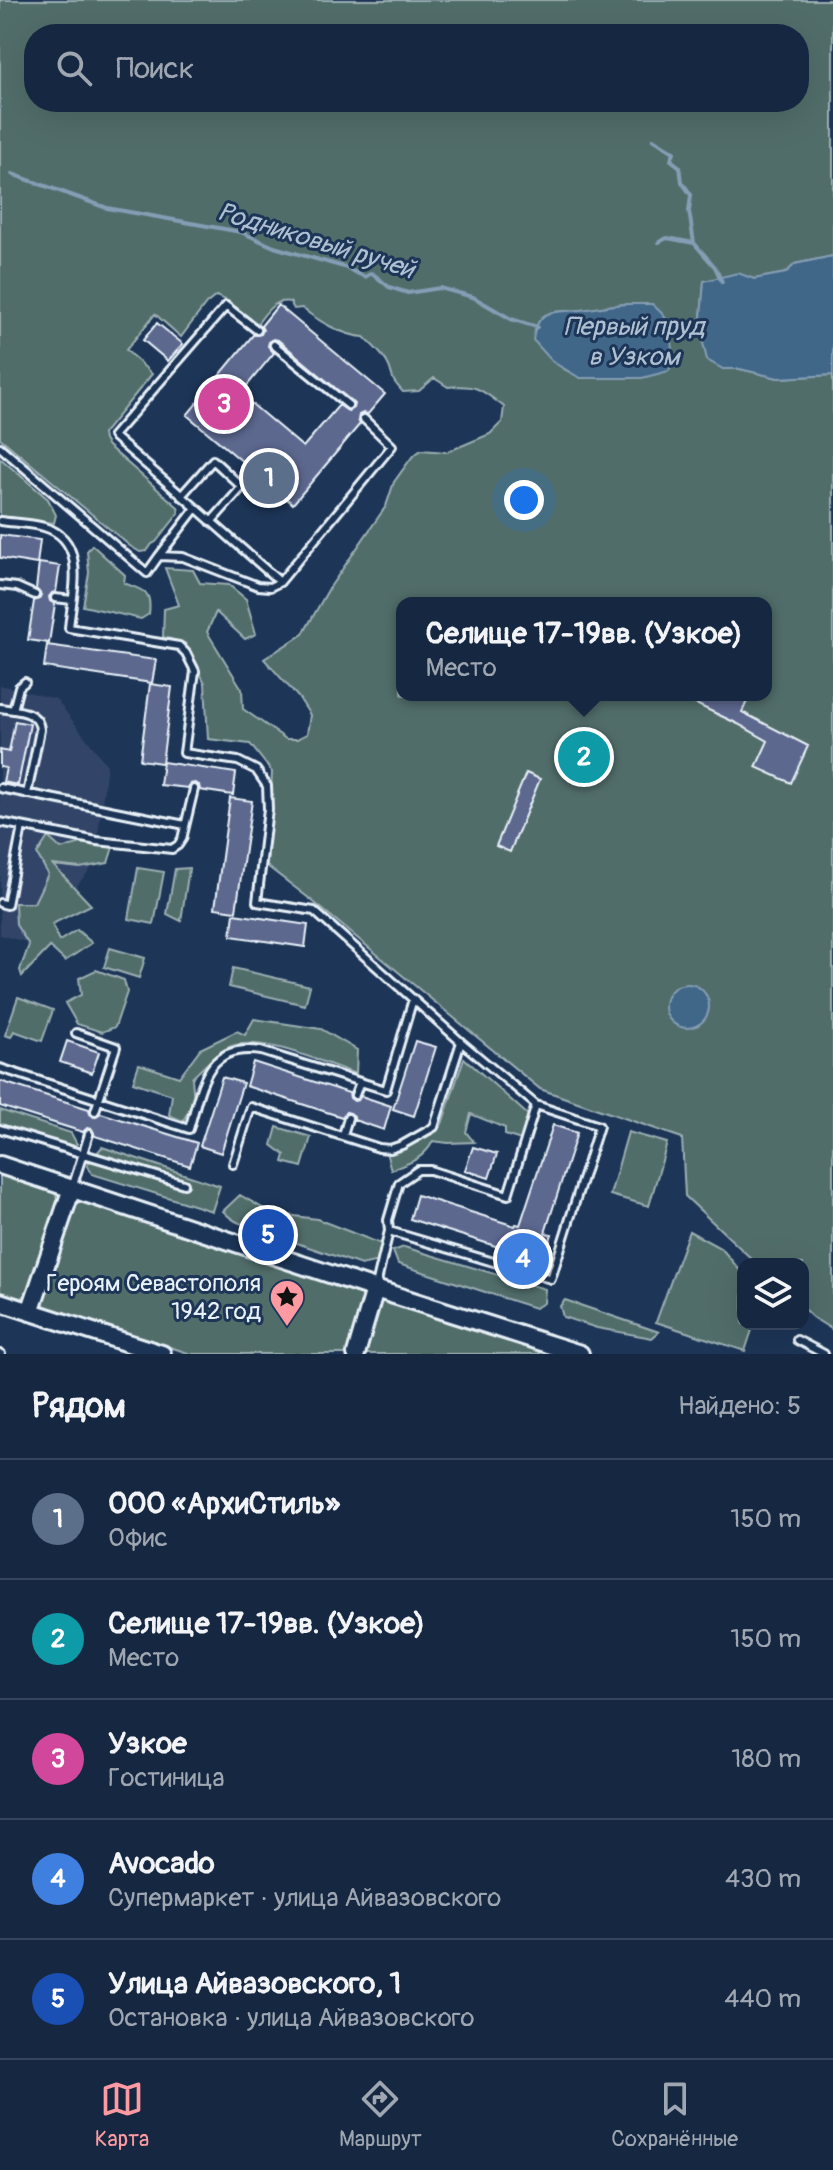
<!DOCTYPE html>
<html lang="ru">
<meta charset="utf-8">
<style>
body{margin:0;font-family:Pangolin,sans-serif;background:#23344c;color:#f1f3f6}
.controls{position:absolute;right:24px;bottom:24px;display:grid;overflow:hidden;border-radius:16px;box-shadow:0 8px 32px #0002}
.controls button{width:72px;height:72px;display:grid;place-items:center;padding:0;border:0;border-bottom:2px solid #35445a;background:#162841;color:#f1f3f6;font:40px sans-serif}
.you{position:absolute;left:524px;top:500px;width:28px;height:28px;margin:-20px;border:6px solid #fff;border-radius:50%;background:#1a73e8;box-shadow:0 0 0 12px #1a73e833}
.badge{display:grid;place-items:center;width:52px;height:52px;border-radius:50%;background:#ff9aa2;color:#fff;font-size:26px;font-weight:700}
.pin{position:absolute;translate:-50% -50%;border:4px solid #fff;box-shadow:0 2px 8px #0006}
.popup{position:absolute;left:396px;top:597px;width:376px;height:104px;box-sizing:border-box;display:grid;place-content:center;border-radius:16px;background:#162841;filter:drop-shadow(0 2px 6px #0005);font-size:26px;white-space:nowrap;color:#9ea6b1}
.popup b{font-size:30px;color:#f1f3f6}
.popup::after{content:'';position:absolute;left:50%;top:100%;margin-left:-16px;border:16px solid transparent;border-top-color:#162841}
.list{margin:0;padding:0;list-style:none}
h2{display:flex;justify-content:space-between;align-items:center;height:104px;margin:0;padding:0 32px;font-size:34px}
h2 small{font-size:26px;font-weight:400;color:#9ea6b1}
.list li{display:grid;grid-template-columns:52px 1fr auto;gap:24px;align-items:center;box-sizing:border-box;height:120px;padding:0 32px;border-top:2px solid #35445a}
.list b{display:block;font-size:30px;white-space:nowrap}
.list p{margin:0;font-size:26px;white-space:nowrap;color:#9ea6b1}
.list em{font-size:26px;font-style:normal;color:#9ea6b1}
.icon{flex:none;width:44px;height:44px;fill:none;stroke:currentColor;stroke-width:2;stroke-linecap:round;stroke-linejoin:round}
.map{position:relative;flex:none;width:833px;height:1354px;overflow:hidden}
.search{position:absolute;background:#162841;box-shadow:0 8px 32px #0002;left:24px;right:24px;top:24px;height:88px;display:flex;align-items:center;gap:20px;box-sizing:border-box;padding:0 28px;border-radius:32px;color:#9ea6b1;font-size:30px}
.sheet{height:704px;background:#162841}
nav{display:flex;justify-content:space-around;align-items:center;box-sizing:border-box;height:112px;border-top:2px solid #35445a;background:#162841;font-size:22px;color:#9ea6b1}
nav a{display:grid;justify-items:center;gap:4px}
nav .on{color:#ff9aa2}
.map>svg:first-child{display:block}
.built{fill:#304468}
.green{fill:#516d6b;stroke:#9cafb2;stroke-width:2;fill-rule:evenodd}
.water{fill:#416688;stroke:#849eb5;stroke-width:2}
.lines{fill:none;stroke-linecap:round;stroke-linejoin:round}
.stream{stroke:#849eb5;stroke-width:4}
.building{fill:#5d688f;stroke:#e8f1f8;stroke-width:2;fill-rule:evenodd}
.service-casing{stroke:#e8f1f8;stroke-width:12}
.secondary-casing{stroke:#e8f1f8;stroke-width:22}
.service{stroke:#1d3557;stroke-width:6}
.secondary{stroke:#1d3557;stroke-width:16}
.labels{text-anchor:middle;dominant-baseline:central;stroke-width:6;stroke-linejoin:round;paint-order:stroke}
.poi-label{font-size:24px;fill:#e8f1f8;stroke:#1d3557;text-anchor:end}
.water-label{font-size:26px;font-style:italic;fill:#aec0d1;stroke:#1d3557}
</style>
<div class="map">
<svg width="833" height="1354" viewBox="0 0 833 1354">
<rect width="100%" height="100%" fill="#1d3557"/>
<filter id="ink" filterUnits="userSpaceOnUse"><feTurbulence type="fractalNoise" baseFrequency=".0125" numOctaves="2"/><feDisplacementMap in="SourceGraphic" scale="16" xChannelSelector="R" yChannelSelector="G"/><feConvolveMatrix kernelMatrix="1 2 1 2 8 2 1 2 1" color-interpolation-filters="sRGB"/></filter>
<g filter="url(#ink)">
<path class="built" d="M0 685 56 699 107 765 94 865 29 943 0 935Z"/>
<path class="green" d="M0 0H833V256L795 264 786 273 754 279 738 274 704 281 700 330 723 369H740L778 378 833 375V1330L812 1317 803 1308V1264H757L685 1196 682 1138 540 1089 310 899 267 866 272 772 250 744 208 739 205 683 185 643 163 637 164 609 179 605 165 568 193 570 200 583 229 585 246 599 256 634 245 639 216 612 207 632 242 689 243 709 286 739H297L307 734 310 715 299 698 264 659 303 634 328 590 386 506 394 482 412 457 421 450 447 452 490 434 502 422 504 407C482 390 477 384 448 387L434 378 419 391 403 392C393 381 394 382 390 369 386 357 373 346 364 337 344 336 318 321 302 308L294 309 290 302C273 299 266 313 257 324L228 301 216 296 206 304 181 337 155 314 126 350 152 374 103 434 104 440 108 446 178 507 179 513 156 542 152 544 147 551 140 552 130 546 0 438ZM34 34H799V102H34ZM627 304 595 377C565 378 553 360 534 340 537 306 555 313 581 310 596 308 611 305 627 304ZM402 603H766V695H402Z
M0 458 48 499 56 515 54 523 0 516Z
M92 545 125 575 124 583C144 591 152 590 149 614L141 619 83 606 89 573 87 551Z
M48 837 61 849 85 842 113 847 108 863 80 868 53 865 91 905 52 924 59 941 77 930 92 943 65 961 50 947 22 976 20 970 29 945 16 925 15 903H34L48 874 37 854Z
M138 868 164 872 154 924 129 919Z
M189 868V869L181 921 167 914 175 869Z
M110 948 145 958 139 978 104 967Z
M233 968 310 986 305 1005 229 987Z
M96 970 124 980 127 992 115 1027 102 1032 77 1024 65 1003 81 995 79 978Z
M18 997 53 1010 42 1041 14 1031 11 1037 5 1035Z
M254 1019 321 1029 357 1050 356 1074C324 1063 255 1031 225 1049 213 1056 202 1069 192 1078L194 1101 183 1121 169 1115 172 1095 133 1082 139 1064 179 1077 200 1049 237 1031 245 1035Z
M464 1058 528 1115 521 1140 505 1135V1128L471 1114 466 1132 474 1142 448 1143 433 1141C424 1159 409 1163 391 1170L386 1152C406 1146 428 1139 442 1124Z
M0 1110 71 1133 77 1144 60 1153 0 1133Z
M277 1127 311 1137 302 1167 283 1162 285 1155 272 1145Z
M628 1132 667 1143 649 1206 610 1195Z
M102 1147 220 1186 212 1211 92 1174 87 1165Z
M0 1173 54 1190 59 1203 28 1294 20 1299 0 1292Z
M240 1195 271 1213 317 1219 384 1245 379 1261 361 1265 279 1237 278 1231C253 1221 243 1232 223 1211Z
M86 1200 365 1293 366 1301 350 1354H191L45 1306 41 1298 74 1201Z
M689 1231 722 1249 743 1274V1324H754L745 1351 656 1322Z
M404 1247 545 1289 544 1303 535 1308 398 1264 393 1251Z
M387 1300 542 1348 540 1354H363L379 1303Z
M565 1300 659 1332 652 1338 597 1328 563 1317 560 1306Z"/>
<path class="water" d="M833 256V375L778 378 740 369H723L707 360 700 330 704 281 738 273 754 279 786 273 795 264Z
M627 304H652C656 308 663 313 666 319 672 330 674 360 669 371L642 378H580L553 362 533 340C538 306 555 313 581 310 596 308 611 305 627 304Z
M665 1006a22 22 0 1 1 44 0a22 22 0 1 1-44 0Z"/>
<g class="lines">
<path class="stream" d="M653 139 674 152 671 160 680 167 682 182 691 195 689 211 694 243 715 267 722 282
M12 174 107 208 241 232 274 247 344 267 365 277 372 273 389 287 408 293 440 288 473 297 511 319 537 327
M659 242 667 238 694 243"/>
</g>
<path class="building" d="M278 305 385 394 368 414 363 413 359 415 358 420 360 424 293 504 187 415 253 335 261 334 263 330 261 326ZM273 339 278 340 354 404 353 408 348 411 339 405 303 447 240 394 274 353 268 346 269 342Z
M157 323 183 344 168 361 143 340Z
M0 535 40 540 37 564 0 558Z
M39 563 60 566 56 592 52 593 49 597 50 601 55 604 49 643 28 640 34 601 39 599 41 595 36 589Z
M47 645 156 660 152 683 44 667Z
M150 684 172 687 162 763 140 760Z
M677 695H750L742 712 808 746 791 783 756 767 768 741 738 724Z
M15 721 30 724 18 785 3 782 6 768 0 767V750L9 752Z
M163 762 236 773 233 795 200 790 199 785 195 783 190 784 188 788 160 785Z
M526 773 540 779 510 852 496 846Z
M230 798 252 801 236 911 215 908Z
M234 914 308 925 305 947 231 936Z
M67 1041 99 1052 92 1073 60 1062Z
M415 1041 436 1047 414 1116 393 1109Z
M253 1062 349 1093 350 1098 354 1101 358 1100 361 1096 391 1106 384 1130 354 1120V1116L350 1113 346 1112 342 1117 246 1086Z
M222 1077 243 1083 221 1153 200 1146Z
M0 1081 89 1109 90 1114 94 1117 101 1113 197 1143 190 1166 95 1136 92 1129 87 1128 83 1132 0 1106Z
M553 1125 577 1133 545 1233 552 1234 541 1269 506 1259 508 1250 410 1219 417 1195 515 1226 516 1224 520 1225Z
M473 1147 497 1154 489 1178 465 1170Z"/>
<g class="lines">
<defs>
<path id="service" d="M274 345 348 405
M0 447 147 573 159 556 183 557 258 586 270 587 280 582 392 446 364 419
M181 496 213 460 242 487 211 522
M196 508 280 582
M0 521C14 523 30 523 44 527 89 540 72 594 69 628L179 646 186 653 195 671 184 753 238 761 256 770 267 786 268 809 257 902 314 911 461 1042 536 1105
M159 556 196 508 113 436 226 306 257 330
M0 585 17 587 35 595
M55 598 72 600
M0 708C16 711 39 710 40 730L27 794
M13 710 19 687 25 682
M0 788 185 825
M0 822 97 841 172 849 178 845 182 839 194 789
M0 903 7 905 22 827
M76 1033 116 1047 95 1111
M0 1068 189 1129C202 1086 205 1043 261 1051L386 1090 413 999
M355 1095 360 1082
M0 1129 184 1184
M343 1135 348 1118
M233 1164 251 1107 379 1148 390 1149 402 1145 434 1127 461 1042
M72 1188 89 1134
M376 1286 389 1231 388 1220 399 1183 418 1170H430L508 1195 536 1105 599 1126 551 1279 389 1231
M797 1340 824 1354
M0 1354H1"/>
<path id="secondary" d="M0 1165 375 1289 580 1354
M0 1302 162 1354
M30 1312 72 1188
M356 1354 375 1289"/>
</defs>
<use href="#service" class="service-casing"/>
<use href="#secondary" class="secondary-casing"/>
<use href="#service" class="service"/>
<use href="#secondary" class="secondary"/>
</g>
</g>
<defs>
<symbol id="sight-pin" viewBox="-11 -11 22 30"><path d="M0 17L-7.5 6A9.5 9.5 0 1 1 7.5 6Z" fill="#ff9aa2" stroke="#1d3557"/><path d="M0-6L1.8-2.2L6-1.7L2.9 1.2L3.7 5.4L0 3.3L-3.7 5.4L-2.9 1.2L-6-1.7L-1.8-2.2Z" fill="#111"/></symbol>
</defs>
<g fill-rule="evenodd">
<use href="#sight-pin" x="267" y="1277" width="40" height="54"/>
</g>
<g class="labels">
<g class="poi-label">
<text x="261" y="1283">Героям Севастополя<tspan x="261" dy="28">1942 год</tspan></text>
</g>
<g class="water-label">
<text transform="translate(316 241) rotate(17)">Родниковый ручей</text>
<text x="634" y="327">Первый пруд<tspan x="634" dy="30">в Узком</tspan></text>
</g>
</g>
</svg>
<div class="controls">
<button><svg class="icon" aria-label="layers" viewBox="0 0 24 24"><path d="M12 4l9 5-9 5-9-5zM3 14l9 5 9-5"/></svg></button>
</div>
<div class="you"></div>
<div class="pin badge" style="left:269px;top:478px;background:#5c6f8a">1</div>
<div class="pin badge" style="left:584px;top:757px;background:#0f9aa8">2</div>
<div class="popup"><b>Селище 17-19вв. (Узкое)</b>Место</div>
<div class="pin badge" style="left:224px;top:404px;background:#d1479c">3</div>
<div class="pin badge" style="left:523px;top:1259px;background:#3f7fe0">4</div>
<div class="pin badge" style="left:268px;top:1235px;background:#1a4fb4">5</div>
<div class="search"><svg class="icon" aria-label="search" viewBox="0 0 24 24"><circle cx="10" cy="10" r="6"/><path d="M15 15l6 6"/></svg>Поиск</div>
</div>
<section class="sheet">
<h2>Рядом<small>Найдено: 5</small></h2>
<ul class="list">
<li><span class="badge" style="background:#5c6f8a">1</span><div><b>ООО «АрхиСтиль»</b><p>Офис</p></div><em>150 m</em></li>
<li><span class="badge" style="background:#0f9aa8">2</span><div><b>Селище 17-19вв. (Узкое)</b><p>Место</p></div><em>150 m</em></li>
<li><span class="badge" style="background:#d1479c">3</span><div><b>Узкое</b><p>Гостиница</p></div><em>180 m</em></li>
<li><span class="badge" style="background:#3f7fe0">4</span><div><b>Avocado</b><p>Супермаркет · улица Айвазовского</p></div><em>430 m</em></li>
<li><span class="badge" style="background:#1a4fb4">5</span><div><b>Улица Айвазовского, 1</b><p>Остановка · улица Айвазовского</p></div><em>440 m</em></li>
</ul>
</section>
<nav>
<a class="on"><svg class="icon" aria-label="map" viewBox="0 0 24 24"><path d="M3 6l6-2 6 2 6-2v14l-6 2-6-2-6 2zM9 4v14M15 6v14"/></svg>Карта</a>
<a><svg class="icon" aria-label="directions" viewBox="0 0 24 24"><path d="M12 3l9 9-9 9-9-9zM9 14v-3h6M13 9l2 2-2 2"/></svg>Маршрут</a>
<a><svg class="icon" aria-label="saved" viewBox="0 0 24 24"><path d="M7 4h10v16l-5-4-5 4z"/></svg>Сохранённые</a>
</nav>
